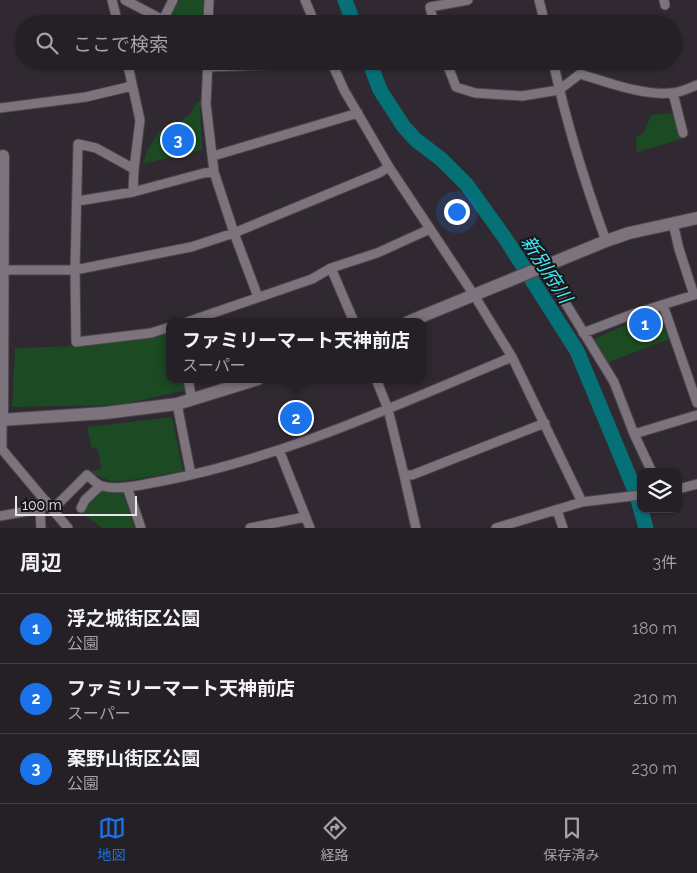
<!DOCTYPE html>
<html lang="ja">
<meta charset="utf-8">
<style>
body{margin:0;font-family:Raleway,"Noto Sans JP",sans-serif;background:#2d272e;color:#f1f3f6}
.controls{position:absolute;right:15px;bottom:15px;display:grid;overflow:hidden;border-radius:10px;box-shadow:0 1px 4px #0004}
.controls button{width:45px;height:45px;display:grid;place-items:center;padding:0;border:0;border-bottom:1px solid #423d43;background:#251f26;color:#f1f3f6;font:25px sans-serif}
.scale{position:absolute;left:15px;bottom:12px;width:122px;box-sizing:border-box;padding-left:5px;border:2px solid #ebe6ec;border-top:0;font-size:14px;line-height:18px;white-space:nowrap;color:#ebe6ec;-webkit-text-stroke:4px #171317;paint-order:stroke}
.you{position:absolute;left:456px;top:211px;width:18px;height:18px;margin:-12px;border:4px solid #fff;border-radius:50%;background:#1a73e8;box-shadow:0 0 0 8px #1a73e833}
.badge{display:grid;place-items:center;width:32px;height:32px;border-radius:50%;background:#1a73e8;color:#fff;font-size:16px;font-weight:700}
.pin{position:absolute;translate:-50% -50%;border:2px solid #fff;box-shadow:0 1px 5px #0006}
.popup{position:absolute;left:166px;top:318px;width:260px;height:65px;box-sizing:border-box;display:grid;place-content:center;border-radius:10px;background:#251f26;filter:drop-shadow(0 1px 4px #0005);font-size:16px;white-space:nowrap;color:#a3a2a7}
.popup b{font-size:19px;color:#f1f3f6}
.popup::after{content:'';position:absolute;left:50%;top:100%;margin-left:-10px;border:10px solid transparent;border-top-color:#251f26}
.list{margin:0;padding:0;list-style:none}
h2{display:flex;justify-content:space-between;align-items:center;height:65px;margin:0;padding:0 20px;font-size:21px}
h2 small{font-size:16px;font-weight:400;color:#a3a2a7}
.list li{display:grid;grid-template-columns:32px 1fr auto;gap:15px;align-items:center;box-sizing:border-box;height:70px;padding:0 20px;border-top:1px solid #423d43}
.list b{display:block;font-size:19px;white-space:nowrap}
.list p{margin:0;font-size:16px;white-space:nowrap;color:#a3a2a7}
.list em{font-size:16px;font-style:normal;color:#a3a2a7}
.icon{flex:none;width:28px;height:28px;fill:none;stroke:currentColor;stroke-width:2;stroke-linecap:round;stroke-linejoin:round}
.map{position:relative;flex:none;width:697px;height:528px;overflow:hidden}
.search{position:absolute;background:#251f26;box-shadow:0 1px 4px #0004;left:15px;right:15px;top:15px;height:55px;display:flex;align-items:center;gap:12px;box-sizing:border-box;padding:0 18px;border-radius:28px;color:#a3a2a7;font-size:19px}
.sheet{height:275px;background:#251f26}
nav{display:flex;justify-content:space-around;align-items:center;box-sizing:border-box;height:70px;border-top:1px solid #423d43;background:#251f26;font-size:14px;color:#a3a2a7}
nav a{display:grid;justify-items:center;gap:2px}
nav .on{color:#1a73e8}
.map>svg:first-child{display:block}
.green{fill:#1b4a23}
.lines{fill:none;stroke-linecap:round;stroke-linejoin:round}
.river{stroke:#057076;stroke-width:15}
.building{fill:#4e433e;stroke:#887c76}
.street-casing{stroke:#4b454c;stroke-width:11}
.secondary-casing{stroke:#4b454c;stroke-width:14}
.street{stroke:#7c737d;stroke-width:9}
.secondary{stroke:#7c737d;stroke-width:12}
.labels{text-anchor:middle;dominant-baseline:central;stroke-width:4;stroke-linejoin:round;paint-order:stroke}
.water-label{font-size:19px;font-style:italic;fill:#3eebf6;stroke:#171317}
</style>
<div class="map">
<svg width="697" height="528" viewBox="0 0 697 528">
<rect width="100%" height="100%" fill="#312932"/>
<path class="green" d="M179 0H203V18L171 17Z
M198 101H202L200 109 202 150 143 164 147 151 159 132 176 125 190 114Z
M673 113 682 139 637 152 636 136 643 134 651 115Z
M659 310 669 339 607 363 594 339Z
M170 332V379H184L186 390 120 405 12 407 15 348 78 346Z
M172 417 183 471 125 481H110L93 474V471L101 469 98 449 92 448 91 446 87 427Z
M102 491H122L135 528H102L80 512Z"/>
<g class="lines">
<path class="river" d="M345 0 354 24
M369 61 380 90 404 127 416 140 441 159 467 185 507 241 577 351 636 493 646 528"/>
</g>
<path class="building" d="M303 408 308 420 288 428 283 416Z"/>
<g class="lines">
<defs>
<path id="street" d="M112 0 118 24
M125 0 163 20 208 22
M305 0 315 24
M539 0 545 24
M664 0 665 5
M163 20 173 0
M208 24 209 0
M434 24 430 7 468 0
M127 61 140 120 134 169 96 148 78 144 75 270 76 342 151 333 170 327
M208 61 206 104 214 172 234 233 258 297
M331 61 344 90 389 167 474 295 512 357 582 502
M446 61 456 87 475 93 522 96 559 90 580 74C607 82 643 96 671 93 680 93 689 88 697 85
M553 61C566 122 585 183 606 241
M208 67 263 65 287 61
M673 93 683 133
M0 108 86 97 132 86
M213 156 358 113
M133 192 134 169
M78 201 133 192 204 173 214 172
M673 223 679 249 694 295
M547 266 563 299 614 382 634 434 652 472
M331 268 354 322
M0 270H75L191 247 234 233 379 173 389 167
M663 305 697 403
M187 322 312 279 331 268 377 253 430 229
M583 333 633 314 697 294
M188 379 192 400
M376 379 388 409 404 475H412L545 423
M177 404 191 475
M2 420V449
M634 434 697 415
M0 447 68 528
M279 450 310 528
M404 475 416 528
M127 487 141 528
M678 489 697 484
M81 508 85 500 100 486
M40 509 41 528
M53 509 87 475C91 478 97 485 102 486 121 491 143 484 162 481 283 458 399 404 512 357
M557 510 563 528
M0 516 40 509 46 501
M250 528 305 517
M496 528 582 502 641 495"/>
<path id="secondary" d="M408 322 606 241 629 233 697 218
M0 420 105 413 177 404 258 379
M2 420 3 156"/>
</defs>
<use href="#street" class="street-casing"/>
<use href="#secondary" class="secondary-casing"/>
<use href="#street" class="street"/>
<use href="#secondary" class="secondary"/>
</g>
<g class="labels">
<g class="water-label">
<text transform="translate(547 269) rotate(57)">新別府川</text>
</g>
</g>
</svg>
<div class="controls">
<button><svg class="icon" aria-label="layers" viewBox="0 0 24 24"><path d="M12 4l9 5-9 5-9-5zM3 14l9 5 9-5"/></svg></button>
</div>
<div class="scale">100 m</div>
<div class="you"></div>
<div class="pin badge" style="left:645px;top:324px">1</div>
<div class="pin badge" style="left:296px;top:418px">2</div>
<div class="popup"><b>ファミリーマート天神前店</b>スーパー</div>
<div class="pin badge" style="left:178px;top:140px">3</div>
<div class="search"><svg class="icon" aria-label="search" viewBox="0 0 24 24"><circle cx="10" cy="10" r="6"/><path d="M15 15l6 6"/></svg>ここで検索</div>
</div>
<section class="sheet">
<h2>周辺<small>3件</small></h2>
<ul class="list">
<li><span class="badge">1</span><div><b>浮之城街区公園</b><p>公園</p></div><em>180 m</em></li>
<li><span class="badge">2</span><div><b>ファミリーマート天神前店</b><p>スーパー</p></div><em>210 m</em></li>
<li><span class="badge">3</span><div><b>案野山街区公園</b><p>公園</p></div><em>230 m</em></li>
</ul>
</section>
<nav>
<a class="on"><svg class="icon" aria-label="map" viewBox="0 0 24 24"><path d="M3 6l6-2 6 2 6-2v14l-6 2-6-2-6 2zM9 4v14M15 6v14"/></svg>地図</a>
<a><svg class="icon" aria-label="directions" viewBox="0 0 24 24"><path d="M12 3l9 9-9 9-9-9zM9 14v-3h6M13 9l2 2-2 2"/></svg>経路</a>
<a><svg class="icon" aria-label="saved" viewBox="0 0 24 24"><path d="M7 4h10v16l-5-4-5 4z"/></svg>保存済み</a>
</nav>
